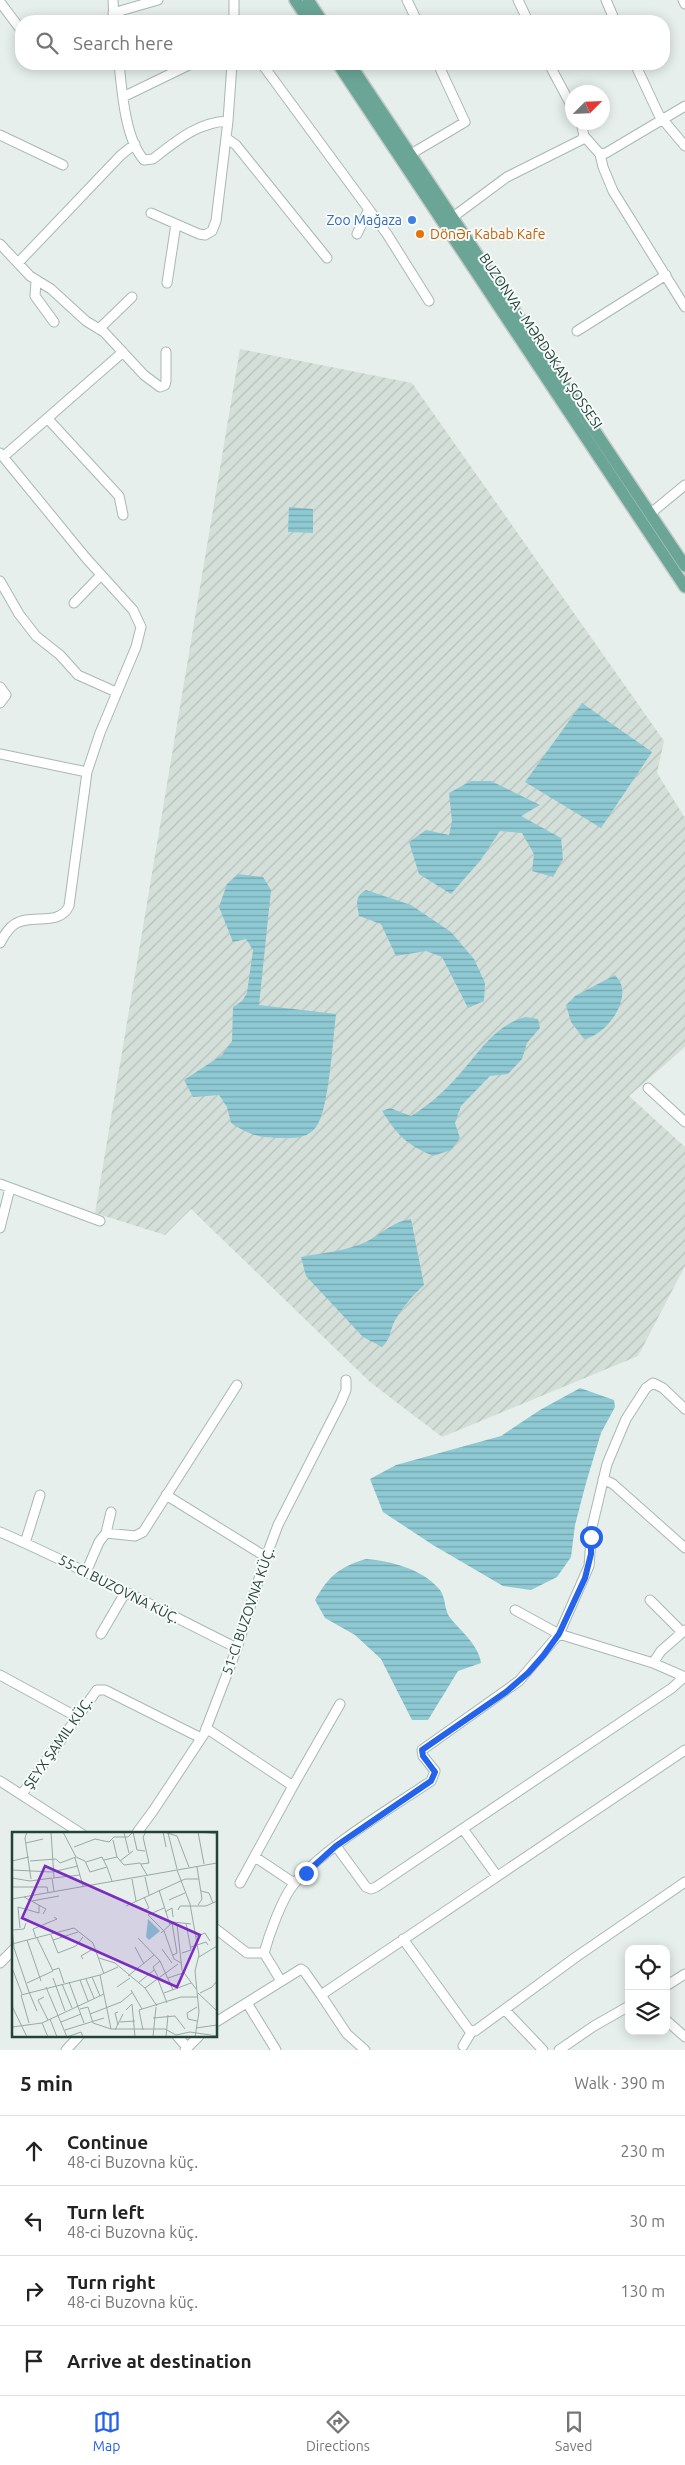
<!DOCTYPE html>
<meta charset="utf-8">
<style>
body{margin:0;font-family:Ubuntu,sans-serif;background:#f6f6f6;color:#222}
.controls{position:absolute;right:15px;bottom:15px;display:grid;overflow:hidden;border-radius:10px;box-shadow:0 2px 12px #0003}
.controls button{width:45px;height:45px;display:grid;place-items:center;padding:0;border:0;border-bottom:1px solid #e0e0e0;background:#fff;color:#222;font:25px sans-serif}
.compass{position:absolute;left:565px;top:85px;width:45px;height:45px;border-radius:50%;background:#fff;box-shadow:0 2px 12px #0003;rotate:66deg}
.stop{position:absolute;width:15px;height:15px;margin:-11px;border:4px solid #2563eb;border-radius:50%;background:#fff}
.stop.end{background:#2563eb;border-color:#fff;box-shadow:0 1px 5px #0008}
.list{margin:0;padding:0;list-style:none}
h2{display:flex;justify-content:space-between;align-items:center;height:65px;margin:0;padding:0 20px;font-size:21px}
h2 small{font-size:16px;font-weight:400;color:#767676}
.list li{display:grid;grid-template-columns:32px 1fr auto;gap:15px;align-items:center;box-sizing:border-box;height:70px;padding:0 20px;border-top:1px solid #e0e0e0}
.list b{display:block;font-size:19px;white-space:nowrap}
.list p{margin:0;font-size:16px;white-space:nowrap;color:#767676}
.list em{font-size:16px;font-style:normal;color:#767676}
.icon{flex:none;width:28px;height:28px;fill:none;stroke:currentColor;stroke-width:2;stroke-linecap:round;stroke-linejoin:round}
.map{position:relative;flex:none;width:685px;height:2050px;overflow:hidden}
.search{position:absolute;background:#fff;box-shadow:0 2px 12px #0003;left:15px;right:15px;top:15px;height:55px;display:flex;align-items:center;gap:12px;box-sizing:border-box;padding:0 18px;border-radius:20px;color:#767676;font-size:19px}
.sheet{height:345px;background:#fff}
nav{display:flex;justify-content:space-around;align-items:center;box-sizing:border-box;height:70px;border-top:1px solid #e0e0e0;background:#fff;font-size:14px;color:#767676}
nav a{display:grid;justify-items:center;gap:2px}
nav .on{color:#2563eb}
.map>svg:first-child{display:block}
.industrial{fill:url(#industrial-furrows)}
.water{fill:url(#water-rules)}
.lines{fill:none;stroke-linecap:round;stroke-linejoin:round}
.minor-casing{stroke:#a8b8b2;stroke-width:11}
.major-casing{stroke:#c2cac8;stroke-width:14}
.minor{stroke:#fff;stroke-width:9}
.major{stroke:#6aa596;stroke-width:11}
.route{stroke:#2563eb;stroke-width:6}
.shop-dot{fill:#3f7fe0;stroke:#f7fbf9;stroke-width:2}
.food-dot{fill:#e8710a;stroke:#f7fbf9;stroke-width:2}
.labels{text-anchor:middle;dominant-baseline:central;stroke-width:4;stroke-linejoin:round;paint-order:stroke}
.shop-label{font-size:14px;fill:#366cbe;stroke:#f7fbf9;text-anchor:end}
.food-label{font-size:14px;fill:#c56008;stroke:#f7fbf9;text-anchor:start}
.street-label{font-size:14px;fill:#24423a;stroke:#f7fbf9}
.inset-road{fill:none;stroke:#98aaa4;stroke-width:1}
.view{fill:#7b2cbf;fill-opacity:0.15;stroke:#7b2cbf;stroke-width:2.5}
.inset-edge{fill:none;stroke:#24423a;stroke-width:2.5}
</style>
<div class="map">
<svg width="685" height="2050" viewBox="0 0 685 2050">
<defs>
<pattern id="industrial-furrows" width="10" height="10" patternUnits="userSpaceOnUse" patternTransform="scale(1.25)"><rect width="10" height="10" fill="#d4dfda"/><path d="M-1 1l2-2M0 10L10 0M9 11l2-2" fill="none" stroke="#b6c1bc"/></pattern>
<pattern id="water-rules" width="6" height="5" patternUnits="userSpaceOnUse" patternTransform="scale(1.25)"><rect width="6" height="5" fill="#8ec9d4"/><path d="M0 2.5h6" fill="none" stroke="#74a5ad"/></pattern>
</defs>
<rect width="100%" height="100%" fill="#e6efeb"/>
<path class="industrial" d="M240 349 412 383 664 741 657 773 685 818V1047L629 1096 685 1147V1266L638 1356 442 1437 370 1382 191 1209 165 1235 95 1213Z"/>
<path class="water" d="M289 507 313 509V533L288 532Z
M582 703 652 752 601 828 525 782Z
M471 781H491L540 805 521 816 561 838 563 859 553 877 532 871 534 854 522 833 500 831 480 861 451 894 419 874 409 842 426 830 449 835 452 821 449 793Z
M238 874 263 877 271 890 259 1005 336 1014C333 1038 329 1111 316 1127 307 1139 295 1138 281 1138 260 1138 249 1135 231 1123L227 1107 219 1095 193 1097 184 1080 222 1055 232 1041 233 1007 242 1001 247 993 253 950 246 939 233 942 219 907 227 884Z
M366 890 411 905 451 932 474 959 485 983 484 1001 468 1008 442 957 426 951 396 956 381 924 359 916C357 904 354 897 366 890Z
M615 975C618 979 622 983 622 989 625 1009 603 1036 584 1039L571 1022 566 1005 575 996Z
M526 1017 538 1019 540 1028 527 1043 522 1059 508 1074 490 1076 461 1106 455 1123 460 1138 451 1150 433 1156C406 1144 398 1136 382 1111L390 1108 411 1116C431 1104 448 1088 463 1070 482 1048 497 1024 526 1017Z
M411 1219 424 1285C412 1296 402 1308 394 1322 390 1331 390 1340 382 1347L363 1337 306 1276 301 1257C322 1253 346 1251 366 1242 381 1234 394 1221 411 1219Z
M580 1388 614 1400 615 1407 601 1433 586 1483 575 1525 571 1557 557 1577 531 1590 503 1586 433 1545 383 1512 370 1479 396 1465 501 1436 540 1410Z
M366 1559C391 1561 423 1569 440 1590 446 1598 444 1611 451 1619 462 1632 479 1646 481 1663L458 1671 428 1720H412L381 1659 355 1635 325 1618 315 1600C329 1576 339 1567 366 1559Z"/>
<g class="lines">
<defs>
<path id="minor" d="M113 0 114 21
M234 0V21
M407 0 417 21
M518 0 528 21
M606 0 615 21
M683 0 685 4
M0 2 21 30
M113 13 158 0
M119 64C122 91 125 139 144 160L153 159C176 141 198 122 228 121
M262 64 387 234 429 301
M549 64 572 107
M635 64 659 115 685 146
M123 97 191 64
M0 135 63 165
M584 136 600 154 603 167 613 191 685 307
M226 138 236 145 327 258
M411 154 465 122 438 64
M600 154 606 153 685 106
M151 213 199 234 205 235 212 231 216 221 228 121 232 64
M453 217 507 177 581 140 584 136 581 122
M357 234 368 211
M0 244 30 276 51 289 86 321 104 332 144 375 160 387 165 385 166 381V352
M18 263 121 155 135 144
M36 281 35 296 54 322
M167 283 176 224
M99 329 132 297
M577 331 666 275
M48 419 119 496 123 515
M0 453 86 558 133 610 141 627 136 647 100 733 87 772 69 906C59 927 31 913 15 924 8 928 4 936 0 943
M3 457 123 352
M651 513 685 485
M0 581 19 614 36 636 60 655 78 675 116 692
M74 603 101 575
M0 687 6 695 0 703
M0 754 87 772
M648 1088 685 1122
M0 1184 100 1221
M0 1228 10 1188
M603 1479 613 1484 685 1548
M166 1495 266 1557
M0 1532C81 1567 158 1609 237 1648
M106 1533 111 1512
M25 1543 40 1495
M87 1570 99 1542 106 1533 135 1536 143 1532 237 1385
M650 1600 682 1632
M515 1610 559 1634 653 1663 685 1677
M101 1634 125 1593
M653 1663 661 1651 685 1630
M0 1675 77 1717
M206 1728 293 1786
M0 1781 82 1834
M22 1794 97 1690H105L201 1738
M463 1829 497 1876
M136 1834 153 1811 204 1734 237 1648 266 1557 278 1525 341 1402 346 1390V1380
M336 1846 366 1887 371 1889 376 1887 672 1688 684 1677
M255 1857 294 1883
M240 1883 293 1786 340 1704
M216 1929 247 1953H264
M403 1939 469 2030 475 2031 576 1957 685 1882
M0 1963 14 1949
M281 1981 264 1953C269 1935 282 1898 294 1884 326 1846 390 1809 431 1781L435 1771 423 1756 422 1750 519 1681 559 1634 589 1566 592 1527 607 1464 626 1419 646 1388 653 1383 663 1388 685 1409
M666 1986 685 1974
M321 1995 347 2034 365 2050
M247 2003 276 2050
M505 2010 543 2050
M666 2020 685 2037
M216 2022 301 1969 304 1971 321 1995 685 1750
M177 2036 187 2047
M463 2046 472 2031
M66 2050 79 2036
M185 2050 199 2036
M559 2050 594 2026 629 2006"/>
<path id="major" d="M295 0 309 21
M308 0 322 21
M338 64 685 587
M350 64 685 566"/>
</defs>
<use href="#minor" class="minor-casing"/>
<use href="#major" class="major-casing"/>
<use href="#minor" class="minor"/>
<use href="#major" class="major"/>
</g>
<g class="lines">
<path class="route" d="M306 1873 336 1846 431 1781 435 1772 423 1756 422 1750 506 1692 528 1673 543 1656 559 1634 585 1578 591 1554V1537"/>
</g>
<circle class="shop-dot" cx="412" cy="220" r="5"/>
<circle class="food-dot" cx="420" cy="234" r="5"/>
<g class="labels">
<g class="shop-label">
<text x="402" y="220">Zoo Mağaza</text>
</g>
<g class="food-label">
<text x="430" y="234">Dönər Kabab Kafe</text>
</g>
<g class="street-label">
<text transform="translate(541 341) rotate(56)">BUZONVA - MƏRDƏKAN ŞOSSESI</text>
<text transform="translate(119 1589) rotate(27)">55-CI BUZOVNA KÜÇ.</text>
<text transform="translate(248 1611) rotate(-71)">51-CI BUZOVNA KÜÇ.</text>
<text transform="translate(58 1743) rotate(-55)">ŞEYX ŞAMIL KÜÇ.</text>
</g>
</g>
<g transform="translate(12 1832)">
<rect width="205" height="205" fill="#e6efeb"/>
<path d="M136 87 148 99 137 108 134 105Z" fill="#8ec9d4"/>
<path class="inset-road" d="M15 0 13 6 19 47M39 0 42 46M51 0 64 25M121 0 125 18 133 19M151 0 154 15M152 0 165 4 177 35M186 0 192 32M189 0 205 2M112 1 117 21M156 1 165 37M14 11 31 7M62 15 83 7 97 10 102 5H116L121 0M64 25 73 29 78 40 95 35 100 49M105 25 112 33 128 31 135 43M63 26 71 54M92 28 105 25 101 8M0 29 17 25M18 29 44 27 48 31 64 25M108 29 121 19M74 30 90 25 95 35M129 32 137 31 131 5 134 0M185 35 190 67 186 73M0 38 40 40 66 34M165 38 178 72 187 123 183 139 187 180 183 205M133 45 137 63M0 46 18 49 40 46 42 59M41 46 68 43M120 47 124 69M0 55H35L36 60M147 58 158 93M189 59 197 61 201 71M12 65 34 77 31 82M132 65 137 76 133 78M0 67 205 31M157 68 173 61M20 69 47 64M114 74 173 47H187M152 76 136 83 152 99 162 127 169 131M166 78 168 74H194L205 69M153 80 160 76 161 85M160 91 165 121 161 123M165 92 170 138 184 157M0 95 2 116 17 160M8 96 6 75 27 81V73M1 98 12 97 14 91M149 101 161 90 179 92M39 103 46 121 64 114 71 105M183 105 193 101 198 109M24 106 21 97 45 87 42 85M126 106 148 129 161 158M15 108 29 149M41 108 66 100M0 112 62 96 81 111 92 142M123 115 132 132M179 115 194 110 196 113M150 117 160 131M170 121 179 118 174 91M187 125 205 114M87 126 103 131 133 156 145 174M71 127 69 124 81 117M0 136 10 162M41 138 47 136 52 151M88 143 99 197M116 144 142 123M80 145 88 164M145 145 155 171M146 145 141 135 148 129M41 146 53 179M156 146 171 141M74 147 82 166M68 148 76 169M57 150 72 191M15 151 41 139 25 106M126 151 142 138M50 152 60 176M34 155 55 205M105 155 118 146M133 156 166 132M119 158 130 177M17 160 25 179M152 161 179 151M186 161 205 179M188 161 200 155 205 149M32 165 26 168 36 188M0 174 15 205M68 177 76 175 81 191 99 197H153L164 203 178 200 205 204M114 178 120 172 123 205M78 182 109 170 121 160M141 186 163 184 173 197M38 187 45 205M185 189 176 187 175 181 185 175M49 190 69 182M108 190 123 189M17 191 9 163 88 143 106 135M30 191 36 205M106 193 103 181 106 180M0 195 30 191 92 162M184 196 205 193M53 198 92 186M103 198 111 182M131 198 127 178 169 165H186M55 205 69 200 71 205M141 205 144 175M154 205 156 183"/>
<path class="view" d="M33 34 188 103 165 155 10 86Z"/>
<rect width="205" height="205" class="inset-edge"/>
</g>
</svg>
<div class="controls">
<button><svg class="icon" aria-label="locate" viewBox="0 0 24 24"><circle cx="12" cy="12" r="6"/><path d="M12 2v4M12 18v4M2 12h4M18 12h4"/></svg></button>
<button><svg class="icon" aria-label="layers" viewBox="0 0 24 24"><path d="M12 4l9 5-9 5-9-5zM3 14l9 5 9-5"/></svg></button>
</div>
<svg class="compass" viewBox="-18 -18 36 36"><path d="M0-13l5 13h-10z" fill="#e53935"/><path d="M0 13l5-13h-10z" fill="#767676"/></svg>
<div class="stop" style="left:591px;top:1537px"></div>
<div class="stop end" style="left:306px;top:1873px"></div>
<div class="search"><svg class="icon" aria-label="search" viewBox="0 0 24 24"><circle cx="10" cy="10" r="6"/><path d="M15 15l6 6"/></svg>Search here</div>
</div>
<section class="sheet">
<h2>5 min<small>Walk · 390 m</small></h2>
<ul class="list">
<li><svg class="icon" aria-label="ahead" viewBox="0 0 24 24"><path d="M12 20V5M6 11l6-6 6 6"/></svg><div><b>Continue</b><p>48-ci Buzovna küç.</p></div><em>230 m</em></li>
<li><svg class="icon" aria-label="left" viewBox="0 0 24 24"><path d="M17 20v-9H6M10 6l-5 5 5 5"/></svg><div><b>Turn left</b><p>48-ci Buzovna küç.</p></div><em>30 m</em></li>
<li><svg class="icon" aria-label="right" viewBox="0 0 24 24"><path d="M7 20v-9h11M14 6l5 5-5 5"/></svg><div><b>Turn right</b><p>48-ci Buzovna küç.</p></div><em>130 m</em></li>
<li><svg class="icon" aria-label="arrive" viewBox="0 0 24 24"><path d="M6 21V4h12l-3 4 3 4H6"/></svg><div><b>Arrive at destination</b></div></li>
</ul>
</section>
<nav>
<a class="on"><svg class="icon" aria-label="map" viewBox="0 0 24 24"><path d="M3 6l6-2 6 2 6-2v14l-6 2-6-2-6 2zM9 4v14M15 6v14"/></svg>Map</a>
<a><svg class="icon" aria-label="directions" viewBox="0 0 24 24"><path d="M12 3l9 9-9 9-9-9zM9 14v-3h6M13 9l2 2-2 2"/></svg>Directions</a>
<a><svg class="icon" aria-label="saved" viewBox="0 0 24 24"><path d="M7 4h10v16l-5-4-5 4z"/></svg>Saved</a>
</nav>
